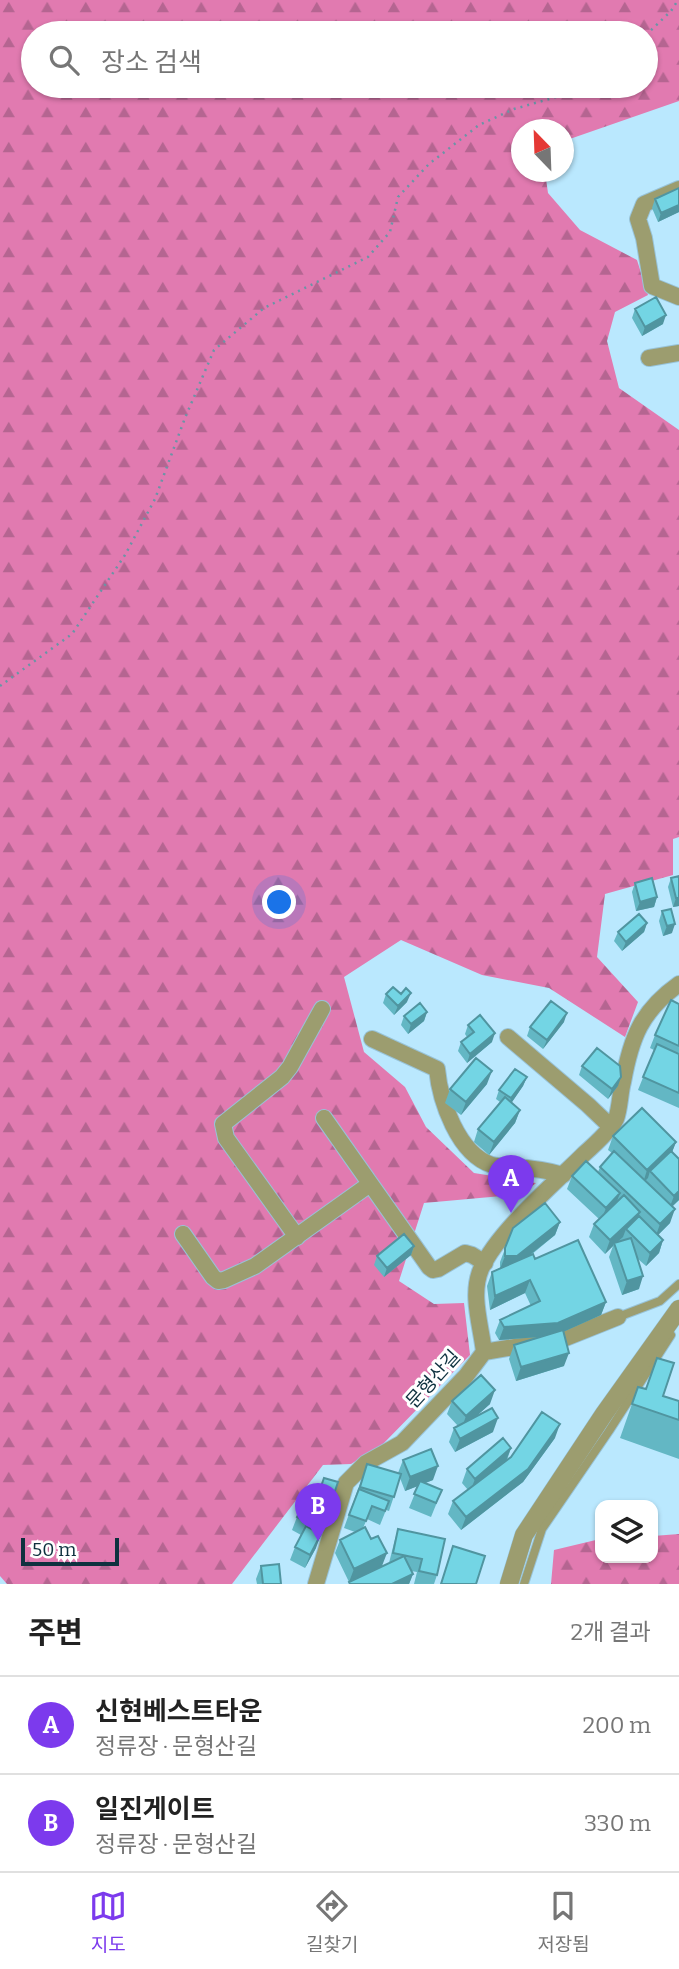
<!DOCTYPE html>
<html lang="ko">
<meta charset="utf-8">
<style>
body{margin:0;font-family:Bitter,"Noto Sans KR",serif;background:#f6f6f6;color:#222}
.controls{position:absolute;right:21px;bottom:21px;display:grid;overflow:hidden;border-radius:14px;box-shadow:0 2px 5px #0004}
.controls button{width:63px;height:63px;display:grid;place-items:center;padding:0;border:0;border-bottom:2px solid #e0e0e0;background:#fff;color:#222;font:35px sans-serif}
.compass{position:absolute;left:511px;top:119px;width:63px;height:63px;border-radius:50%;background:#fff;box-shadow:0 2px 5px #0004;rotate:337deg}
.scale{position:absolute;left:21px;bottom:18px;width:98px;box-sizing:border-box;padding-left:7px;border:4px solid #0e313f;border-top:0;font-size:19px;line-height:24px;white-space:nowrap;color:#0e313f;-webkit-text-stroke:5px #fff;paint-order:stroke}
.you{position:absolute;left:280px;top:903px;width:24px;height:24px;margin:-18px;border:5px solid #fff;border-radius:50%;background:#1a73e8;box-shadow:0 0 0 10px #1a73e833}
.badge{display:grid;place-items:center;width:46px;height:46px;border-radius:50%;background:#7c3aed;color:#fff;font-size:23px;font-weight:700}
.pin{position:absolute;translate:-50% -58px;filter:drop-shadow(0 2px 4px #0008)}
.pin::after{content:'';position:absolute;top:37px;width:24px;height:21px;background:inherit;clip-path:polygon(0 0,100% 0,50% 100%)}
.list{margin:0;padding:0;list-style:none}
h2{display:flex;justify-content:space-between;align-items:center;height:91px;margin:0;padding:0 28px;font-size:30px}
h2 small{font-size:23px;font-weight:400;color:#767676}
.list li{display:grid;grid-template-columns:46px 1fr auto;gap:21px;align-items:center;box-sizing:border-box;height:98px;padding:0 28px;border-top:2px solid #e0e0e0}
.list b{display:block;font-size:26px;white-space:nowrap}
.list p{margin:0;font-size:23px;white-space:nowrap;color:#767676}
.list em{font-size:23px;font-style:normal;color:#767676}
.icon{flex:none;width:38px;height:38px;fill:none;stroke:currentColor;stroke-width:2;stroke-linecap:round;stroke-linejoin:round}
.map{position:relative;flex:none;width:679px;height:1584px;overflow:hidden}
.search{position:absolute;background:#fff;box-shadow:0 2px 5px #0004;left:21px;right:21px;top:21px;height:77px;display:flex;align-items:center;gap:18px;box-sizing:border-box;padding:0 24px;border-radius:38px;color:#767676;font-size:26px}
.sheet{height:287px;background:#fff}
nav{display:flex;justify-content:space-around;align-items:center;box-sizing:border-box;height:98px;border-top:2px solid #e0e0e0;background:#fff;font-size:19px;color:#767676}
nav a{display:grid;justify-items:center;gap:4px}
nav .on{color:#7c3aed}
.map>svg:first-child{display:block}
.forest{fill:url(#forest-firs);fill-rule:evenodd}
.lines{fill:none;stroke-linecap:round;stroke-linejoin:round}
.service-casing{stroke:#98c3d8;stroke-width:10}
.minor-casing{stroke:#98c3d8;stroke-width:18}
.tertiary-casing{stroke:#98c3d8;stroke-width:19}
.path{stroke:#6b94a6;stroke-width:2.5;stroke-dasharray:2 5;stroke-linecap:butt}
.service{stroke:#9c9d6f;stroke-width:8}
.minor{stroke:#9c9d6f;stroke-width:16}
.tertiary{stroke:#9c9d6f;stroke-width:18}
.wall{fill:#63b7c4}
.shaded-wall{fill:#5095a0}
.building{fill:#73d5e4;stroke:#5095a0;stroke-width:2}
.labels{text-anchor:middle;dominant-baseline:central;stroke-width:6;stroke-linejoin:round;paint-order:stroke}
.street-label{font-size:19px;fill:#0e313f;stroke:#fff}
</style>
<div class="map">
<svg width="679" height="1584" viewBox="0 0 679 1584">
<defs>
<pattern id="forest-firs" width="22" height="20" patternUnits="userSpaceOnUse" patternTransform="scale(1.75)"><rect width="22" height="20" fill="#e17ab0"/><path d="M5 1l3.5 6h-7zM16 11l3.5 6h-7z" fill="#b56591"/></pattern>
</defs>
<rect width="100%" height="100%" fill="#bae8fe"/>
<path class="forest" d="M0 0H679V101L564 141V130H522V172H545L548 193 580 230 637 260 648 295 615 312 607 341 619 388 679 430V837L673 839V875L605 894 597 957 638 1002 625 1037 549 988 482 975 401 940 344 977 364 1052 405 1087 426 1127 474 1173 536 1183 523 1194 424 1203 399 1281 434 1304 464 1303 470 1355 383 1444 351 1464 323 1465 232 1584H7L0 1576ZM33 33H646V86H33Z
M679 1534V1584H551L554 1550 600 1539V1558H653V1536Z"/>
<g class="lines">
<defs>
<path id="service" d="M618 1317 660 1301 679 1284
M524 1584 542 1529 609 1431 671 1335"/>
<path id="minor" d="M679 189 644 204 638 219 644 238 652 286 679 297
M649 358 679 353
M508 1037 588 1105 610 1126
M372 1039 437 1069C440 1101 458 1154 492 1165 499 1167 507 1166 514 1167 531 1168 547 1170 563 1175
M324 1118 429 1267 433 1270 438 1269 465 1253 472 1255 485 1263
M183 1234 213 1277 218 1281 224 1280 255 1266 370 1184
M297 1237 226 1138 223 1124 282 1077 290 1067 322 1009
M484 1352 563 1339 618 1317
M316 1584 346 1483 366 1463 402 1443 466 1376 484 1352C481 1325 470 1295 481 1269 498 1231 554 1184 584 1154 593 1146 611 1130 616 1119 620 1108 620 1093 623 1082 631 1038 641 1011 679 984"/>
<path id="tertiary" d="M509 1584 524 1535 604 1414 679 1309"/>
</defs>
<use href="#service" class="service-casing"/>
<use href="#minor" class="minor-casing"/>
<use href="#tertiary" class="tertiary-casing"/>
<path class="path" d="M646 35 671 11 678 0
M0 686 72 634 125 555 155 499 185 418 214 350 264 308 368 257 390 232 398 197 429 164 479 125 514 109 560 96 580 86"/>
<use href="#service" class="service"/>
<use href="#minor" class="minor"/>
<use href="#tertiary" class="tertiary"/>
</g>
<path class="wall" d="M679 188V212L658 222 652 208 655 199Z
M635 309 663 324 642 336 632 318Z
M671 878 679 906 673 907 668 887Z
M635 883 657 897 654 907 636 911 632 892Z
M662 911 672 933 663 936 659 921Z
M647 923 644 932 622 951 614 941 618 932Z
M386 994 407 1002 394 1015 383 1003Z
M679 1004V1108L638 1090 654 1050 650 1048 655 1035Z
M427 1012 424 1021 408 1034 401 1025 404 1016Z
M564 1022 543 1049 527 1036 530 1027Z
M468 1025 492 1042 467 1063 458 1051 461 1042 467 1037 465 1034Z
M582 1066 618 1086 608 1099 579 1075Z
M527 1077 523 1086 511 1103 520 1110 515 1123 489 1155 474 1142 478 1129 500 1102 496 1099 499 1090Z
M487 1084 461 1115 445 1103 450 1089Z
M613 1136 676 1142 672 1152 679 1159V1200L672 1207 670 1223 658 1235 663 1240 659 1253 646 1266 638 1259 639 1289 622 1295 609 1257 613 1246 605 1254 589 1237 594 1224 599 1219 567 1189 572 1176 598 1172 600 1167 612 1153 608 1150Z
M560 1222 555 1235 531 1255 535 1259 606 1302 601 1315 563 1332 564 1366 516 1381 509 1359 514 1345 539 1337 499 1340 495 1333 500 1320 531 1306 525 1293 490 1310 487 1286 492 1272 500 1268V1262L513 1228Z
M414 1246 411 1255 384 1277 374 1265 377 1256Z
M638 1387 679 1401V1459L620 1438Z
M452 1401 490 1404 474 1418 493 1432 455 1452 449 1442 454 1428 458 1426 447 1414Z
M555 1438 523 1482 461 1530 448 1514 453 1501 468 1490 462 1483 467 1469 511 1448 507 1460Z
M403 1460 433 1480 425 1483 442 1490 431 1517 409 1508 418 1486 405 1491 400 1478 389 1511 386 1510 380 1525 367 1519 363 1528 382 1566 389 1563 394 1543 398 1529 437 1575 434 1584H414L417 1572 411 1571 413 1574 409 1584H349V1582L335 1553 340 1540 355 1532 344 1528 367 1464 398 1473Z
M324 1478 338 1482 326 1516 323 1515 316 1531V1548L305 1568 290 1560 295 1547 301 1535 292 1530 297 1517 314 1505Z
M261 1566 281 1584H257L256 1579Z"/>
<path class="shaded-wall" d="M679 205V212L658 222 661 213Z
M666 315 663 324 642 336 645 327Z
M657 897 654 907 636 911 640 902Z
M676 898H679V906L673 907Z
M647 923 644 932 622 951 626 942Z
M675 924 672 933 663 936 667 926Z
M411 993 407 1002 394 1015 398 1006Z
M427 1012 424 1021 408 1034 411 1024Z
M567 1013 564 1022 543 1049 547 1040Z
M495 1033 492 1042 467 1063 470 1054Z
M492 1071 487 1084 461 1115 466 1102Z
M527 1077 523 1086 508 1108 511 1098Z
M621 1077 618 1086 608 1099 612 1089Z
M520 1110 515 1123 489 1155 494 1142Z
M676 1142 671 1155 650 1171 648 1178 643 1183 647 1170Z
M679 1191V1200L669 1209 674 1196Z
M620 1193 615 1207 601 1221 606 1208Z
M675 1209 670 1223 655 1238 660 1224Z
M640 1212 635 1225 626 1229 623 1237 615 1244 614 1243 613 1246 605 1254 610 1240Z
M560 1222 555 1235 512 1269H500L505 1256Z
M663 1240 659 1253 646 1266 650 1253Z
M414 1246 411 1255 384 1277 387 1268Z
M643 1276 639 1289 622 1295 627 1281Z
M530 1280 525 1293 490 1310 495 1296Z
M606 1302 601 1315 554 1336 499 1340 504 1327Z
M569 1353 564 1366 516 1381 521 1367Z
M495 1390 490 1404 461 1430 466 1416Z
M498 1418 493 1432 455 1452 460 1439Z
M560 1424 555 1438 523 1482 461 1530 466 1517Z
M511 1448 506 1461 470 1492 475 1479Z
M438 1466 433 1480 405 1491 410 1477Z
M325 1511 320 1524 311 1540 316 1527Z
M321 1534 316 1548 305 1568 310 1555Z
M387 1553 382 1566 349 1582 354 1569Z
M413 1574 409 1584H392Z"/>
<path class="building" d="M679 188V205L661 213 655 199Z
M656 297 666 315 645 327 635 309Z
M679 876V898H676L671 878Z
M652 878 657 897 640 902 635 883Z
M671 909 675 924 667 926 662 911Z
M639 914 647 923 626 942 618 932Z
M393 987 401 994 406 988 411 993 398 1006 386 994Z
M671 1000 679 1004V1046L655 1035Z
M551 1001 567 1013 547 1040 530 1027Z
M420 1003 427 1012 411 1024 404 1016Z
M480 1015 495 1033 470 1054 461 1042 474 1032 468 1025Z
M657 1044 679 1054V1093L643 1077Z
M597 1048 620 1066 621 1077 612 1089 582 1066Z
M476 1058 492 1071 466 1102 450 1089Z
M515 1069 527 1077 511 1098 499 1090Z
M505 1097 520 1110 494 1142 478 1129Z
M642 1108 676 1142 647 1170 613 1136Z
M614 1151 675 1209 660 1224 600 1167Z
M671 1151 679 1159V1191L674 1196 650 1171Z
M586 1161 620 1193 606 1208 572 1176Z
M624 1195 640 1212 610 1240 594 1224Z
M545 1203 560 1222 517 1256H505V1248L513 1228Z
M639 1216 663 1240 650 1253 626 1229Z
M404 1234 414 1246 387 1268 377 1256Z
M631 1238 643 1276 627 1281 614 1243Z
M578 1240 606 1302 558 1323 504 1327 500 1320 540 1301 530 1280 495 1296 492 1272 533 1254 535 1259Z
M563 1330 569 1353 521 1367 514 1345Z
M657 1358 674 1363 663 1396 679 1401V1420L632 1404 638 1387 646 1389Z
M481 1375 495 1390 466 1416 452 1401Z
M492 1408 498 1418 460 1439 454 1428Z
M542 1412 560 1424 528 1469 466 1517 453 1501 511 1457Z
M503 1438 511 1448 475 1479 467 1469Z
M431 1449 438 1466 410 1477 403 1460Z
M367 1464 401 1474 394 1497 360 1487Z
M324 1478 338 1482 331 1503 317 1498Z
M420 1481 442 1490 436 1503 414 1494Z
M359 1489 389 1501 385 1511 372 1506 366 1521 349 1515Z
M306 1500 325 1511 316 1527 297 1517Z
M306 1526 321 1534 310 1555 295 1547Z
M365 1527 371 1539 378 1536 387 1553 354 1569 340 1540Z
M398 1529 445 1539 437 1575 419 1571 422 1559 393 1553Z
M453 1546 485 1556 476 1584H441Z
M404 1556 413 1574 392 1584H350L349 1582Z
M279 1564 281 1584H263L261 1566Z"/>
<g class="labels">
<g class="street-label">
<text transform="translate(433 1379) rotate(-48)">문형산길</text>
</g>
</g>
</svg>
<div class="controls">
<button><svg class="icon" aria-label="layers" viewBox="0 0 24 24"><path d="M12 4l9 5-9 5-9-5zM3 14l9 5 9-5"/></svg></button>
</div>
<svg class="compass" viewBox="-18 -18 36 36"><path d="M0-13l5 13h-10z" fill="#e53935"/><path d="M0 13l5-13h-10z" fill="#767676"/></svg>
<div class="scale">50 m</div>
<div class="you"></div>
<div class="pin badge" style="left:511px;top:1213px">A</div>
<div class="pin badge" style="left:318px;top:1541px">B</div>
<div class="search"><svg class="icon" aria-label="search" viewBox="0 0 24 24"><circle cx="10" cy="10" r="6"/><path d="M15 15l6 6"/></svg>장소 검색</div>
</div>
<section class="sheet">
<h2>주변<small>2개 결과</small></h2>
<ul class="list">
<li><span class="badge">A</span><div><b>신현베스트타운</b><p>정류장 · 문형산길</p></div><em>200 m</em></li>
<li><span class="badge">B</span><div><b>일진게이트</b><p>정류장 · 문형산길</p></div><em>330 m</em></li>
</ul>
</section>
<nav>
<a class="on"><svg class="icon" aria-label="map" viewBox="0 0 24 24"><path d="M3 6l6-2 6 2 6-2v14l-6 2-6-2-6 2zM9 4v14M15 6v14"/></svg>지도</a>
<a><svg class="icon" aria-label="directions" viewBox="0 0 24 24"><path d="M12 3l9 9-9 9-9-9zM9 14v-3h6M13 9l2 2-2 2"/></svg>길찾기</a>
<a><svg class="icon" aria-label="saved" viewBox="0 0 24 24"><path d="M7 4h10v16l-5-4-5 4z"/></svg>저장됨</a>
</nav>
